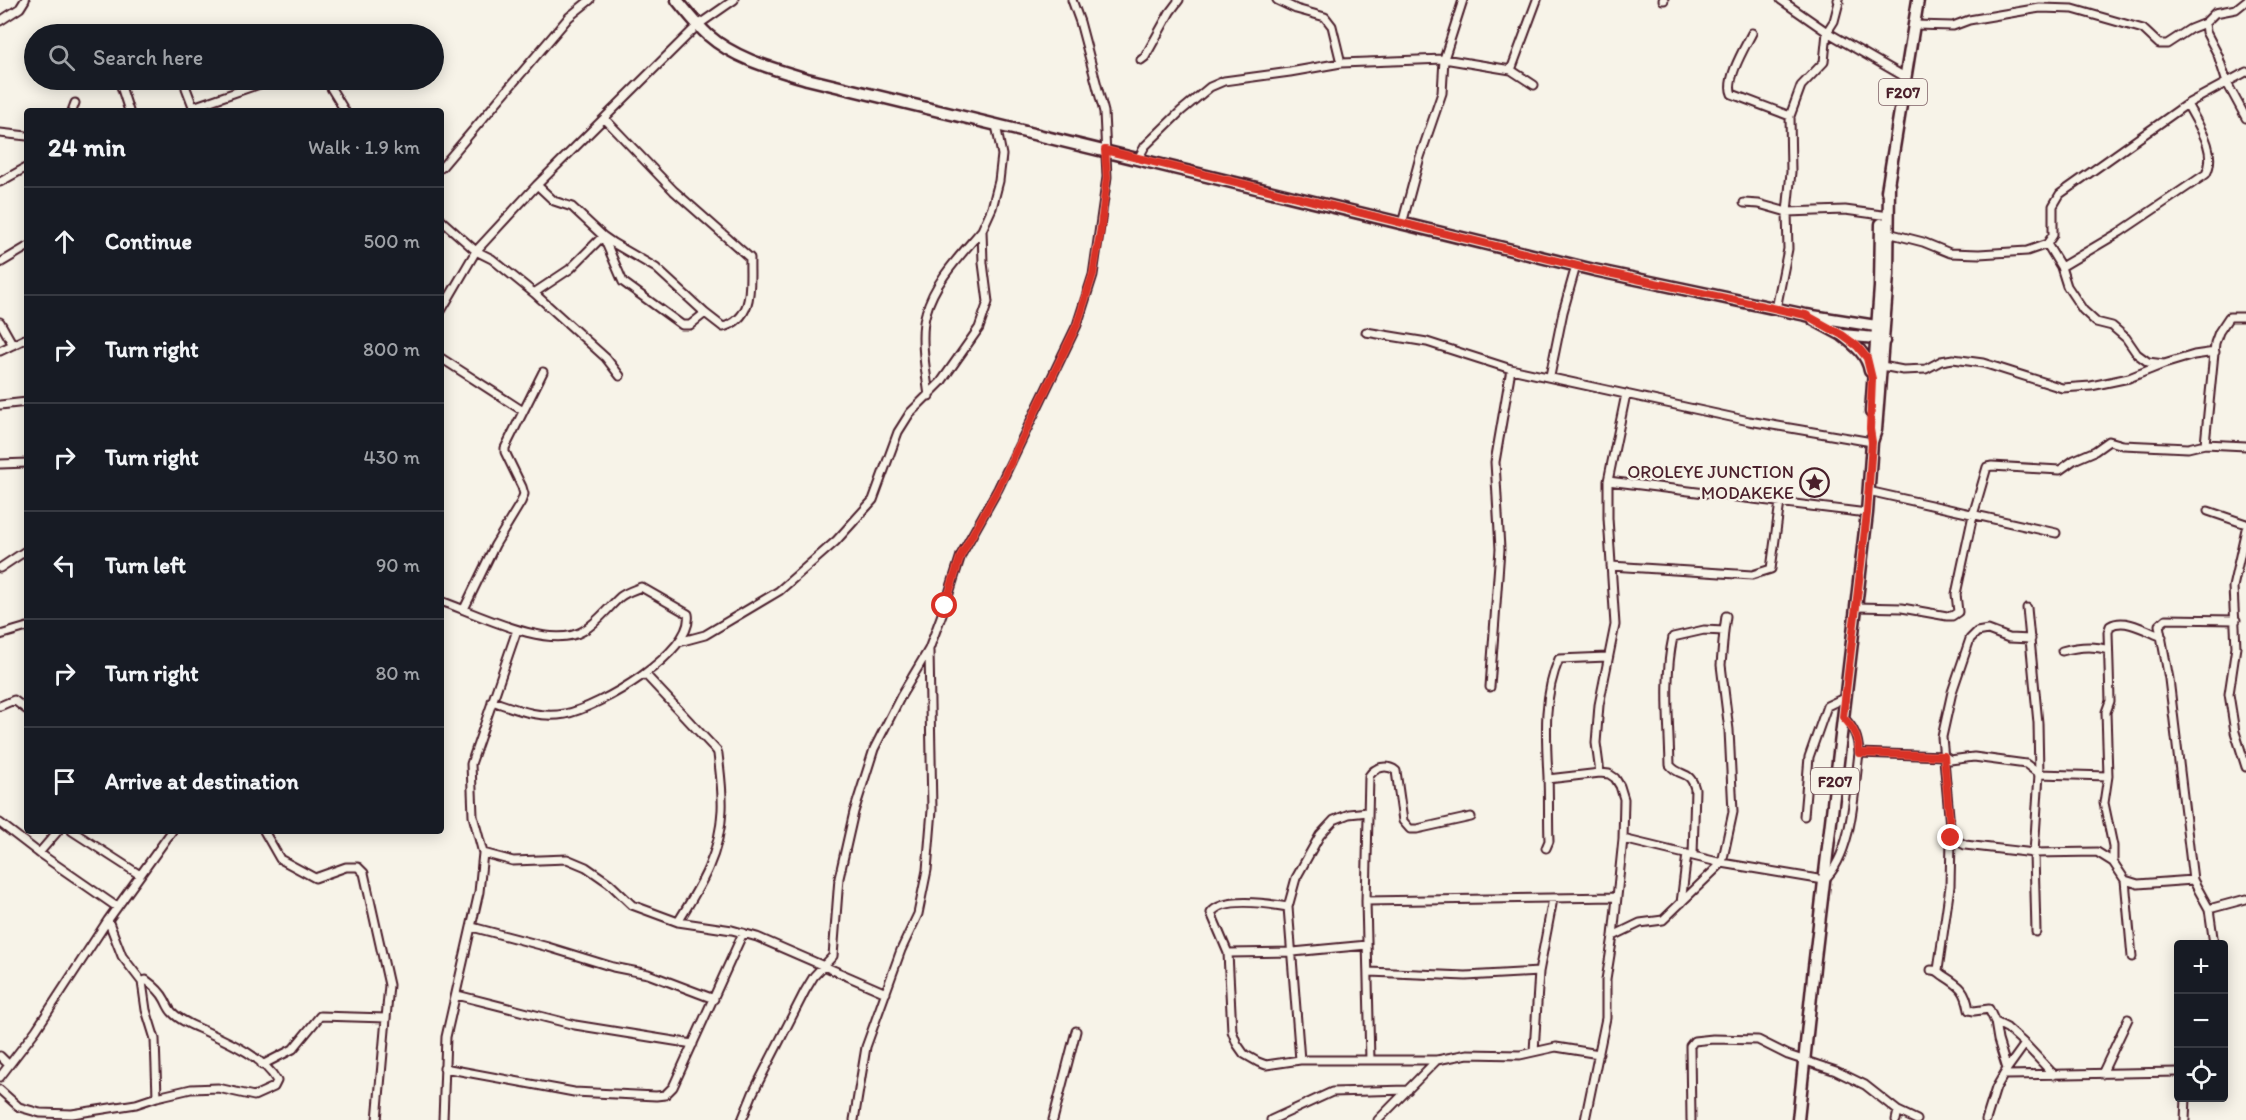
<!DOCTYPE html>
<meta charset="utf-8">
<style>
body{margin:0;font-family:Itim,sans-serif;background:#242831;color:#f1f3f6}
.controls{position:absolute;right:18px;bottom:18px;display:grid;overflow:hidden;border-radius:6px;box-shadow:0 3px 15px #0003}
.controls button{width:54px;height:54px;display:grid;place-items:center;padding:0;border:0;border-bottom:2px solid #363941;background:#171b24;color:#f1f3f6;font:30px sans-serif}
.stop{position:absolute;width:18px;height:18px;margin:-14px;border:4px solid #d93025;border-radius:50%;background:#fff}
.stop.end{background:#d93025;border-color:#fff;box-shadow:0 2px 6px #0008}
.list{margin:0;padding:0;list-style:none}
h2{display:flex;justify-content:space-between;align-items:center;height:78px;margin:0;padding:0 24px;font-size:26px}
h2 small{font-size:20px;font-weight:400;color:#9ea1a6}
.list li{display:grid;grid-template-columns:39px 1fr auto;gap:18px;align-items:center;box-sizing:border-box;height:108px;padding:0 24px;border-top:2px solid #363941}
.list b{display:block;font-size:22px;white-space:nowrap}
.list em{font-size:20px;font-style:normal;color:#9ea1a6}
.icon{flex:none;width:33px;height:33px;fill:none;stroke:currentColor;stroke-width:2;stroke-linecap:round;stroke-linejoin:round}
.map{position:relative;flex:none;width:2246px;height:1120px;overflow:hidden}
.search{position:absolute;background:#171b24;box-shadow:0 3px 15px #0003;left:24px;top:24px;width:420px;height:66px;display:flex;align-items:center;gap:15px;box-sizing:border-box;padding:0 21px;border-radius:33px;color:#9ea1a6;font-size:22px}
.panel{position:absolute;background:#171b24;box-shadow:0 3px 15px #0003;left:24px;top:108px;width:420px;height:726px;border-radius:6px}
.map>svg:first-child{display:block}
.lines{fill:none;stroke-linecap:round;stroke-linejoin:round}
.minor-casing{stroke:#4a1f2b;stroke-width:11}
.primary-casing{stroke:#4a1f2b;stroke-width:15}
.minor{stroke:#f7f3e8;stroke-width:7}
.primary{stroke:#f7f3e8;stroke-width:10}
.route{stroke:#d93025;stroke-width:8}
.labels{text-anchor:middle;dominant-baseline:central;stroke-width:5;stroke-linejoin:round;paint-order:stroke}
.shield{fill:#f7f3e8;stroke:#7e5f64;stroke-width:1.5}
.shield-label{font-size:16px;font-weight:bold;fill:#4a1f2b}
.poi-label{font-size:18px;fill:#4a1f2b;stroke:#f7f3e8;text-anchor:end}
</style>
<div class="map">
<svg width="2246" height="1120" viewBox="0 0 2246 1120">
<rect width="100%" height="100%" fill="#f7f3e8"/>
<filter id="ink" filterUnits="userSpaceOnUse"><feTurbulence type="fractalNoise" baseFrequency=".0167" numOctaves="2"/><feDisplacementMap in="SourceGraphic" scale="12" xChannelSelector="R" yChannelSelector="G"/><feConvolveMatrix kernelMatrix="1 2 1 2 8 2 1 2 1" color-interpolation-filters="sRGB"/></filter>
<g filter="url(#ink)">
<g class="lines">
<defs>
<path id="minor" d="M1277 0 1296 9 1325 17 1332 26 1341 63
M1663 0H1664
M1781 0 1827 32 1905 77
M0 21 20 8 25 0
M2205 23 2206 32 2218 55 2227 83 2246 118
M1915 25 1953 26 1969 20 2040 8 2073 9 2143 29 2159 44H2167L2190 29 2205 23 2215 13 2236 9 2246 1
M1752 33C1745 47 1725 80 1732 94L1790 116
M1141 60 1145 57 1170 12 1179 0
M1511 70 1537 0
M119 80 129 111
M326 80 345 111
M186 88 194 109
M193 107 271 80
M72 111 75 103
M0 133 27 136
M1138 159 1145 146 1181 111 1210 87 1224 81 1290 72 1341 63 1444 59 1511 70 1534 85
M441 168 569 17 590 0
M0 182 27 167
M537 185 554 201 572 207 603 236 623 282 682 325H690L705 313 723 327C756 318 749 283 750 258L674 191 605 119
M1744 203 1759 204 1787 212 1845 210 1882 215
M441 220 476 251 492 259 534 293 606 358 620 376
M1402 224 1420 157 1442 93 1444 59 1463 0
M1888 233 1923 242 1950 253 1979 254 2027 251 2047 244 2053 235V206L2060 194 2187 104 2246 72
M2047 244 2061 267 2067 286 2083 310 2096 322 2112 326 2126 338 2137 354 2148 362 2164 364 2194 355 2215 352
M0 263 27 247
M2061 267 2120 232 2206 174C2218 151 2198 125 2187 104
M534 293 570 269 603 236 613 243 656 268 705 313
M1776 309 1788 249 1787 212 1791 172 1790 116 1801 86 1824 62 1827 32 1834 21 1839 2 1838 0
M441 311 476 251 537 185 698 25 734 0
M0 322 13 345
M1366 332 1427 342 1511 369 1749 421 1872 442
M0 351 27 338
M441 358 523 411
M1882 366 1903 370 1926 369 1941 361 1953 359 1983 363 2062 388 2091 386 2129 378 2164 364
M1550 376 1563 312 1576 266
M929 396C926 372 919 336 926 313 935 280 961 255 982 230
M0 405 27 402
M2205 444 2215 343 2219 332 2229 317H2246
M0 464 27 463
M1608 481 1867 513
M1868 491 2056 533
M2208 511 2246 524
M2246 529 2233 587 2236 647 2229 694 2235 732 2246 767
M1611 566 1752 575 1771 569 1780 502
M0 568 27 550
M441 601C475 613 549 651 583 631 598 622 607 609 620 597 626 592 634 590 641 587L688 614C695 652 598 708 565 714 539 719 516 709 492 701
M1856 607 1902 608 1947 616H1952L1958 612 1956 594 1973 515 1987 467 1992 466 2060 470 2074 460 2095 451 2109 441 2123 445 2188 448 2205 444 2246 446
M2027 608 2038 723 2039 774 2034 853 2036 932
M464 609 495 545 521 502 524 494 522 487 505 452V448L543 372
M0 635 27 627
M679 642 705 635 779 591 836 541 873 500 898 432 910 413 941 382 979 328 988 302 983 263 982 230 992 208 999 181 1002 155 996 125
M2062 651C2077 647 2093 645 2108 650
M645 674 717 751 718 754C720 772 723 792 722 810 720 855 701 885 678 922
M1490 687 1500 549 1495 462 1511 369
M0 706 14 700 27 710
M1843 717C1854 728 1858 737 1859 753L1944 756 1950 760 1974 757 2026 764 2039 774 2108 776
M1600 773 1596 743 1599 705 1615 625 1608 518V481L1626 394
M1548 779 1600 773 1609 774 1615 778 1620 786 1624 799 1623 839 1613 936 1606 980V1018L1585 1120
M1804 816 1809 757 1827 706 1846 697
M0 823 39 853 117 907
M72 831 140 875
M264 831 280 859 315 878 346 867H358L364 873 389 985 377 1120
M1951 838 1965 845 2034 853 2097 852 2113 862 2125 880 2132 957
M1623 839 1722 863 1824 880C1853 854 1854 790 1859 753
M1546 848 1549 841C1548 820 1549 798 1548 777 1546 736 1543 696 1559 659L1607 657
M39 853 58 831
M483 853 513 861 567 859 586 867 609 883 632 905 678 922 732 930 757 937 886 993
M1693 855 1695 789C1690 769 1680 778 1670 765 1669 723 1664 678 1673 637L1704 630 1724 631 1726 616
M2113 862V846L2104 803 2108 776 2106 712 2110 701 2108 632 2110 626C2125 617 2147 631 2162 637
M2125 880 2138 884 2193 880 2209 909 2214 944
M2193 880 2169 679 2159 625 2166 619 2236 620
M1366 901 1617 897
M1681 903 1687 854
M1288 907C1271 904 1223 896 1211 913L1228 953 1232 1031 1237 1044 1244 1054 1258 1062 1266 1065 1300 1060H1437L1468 1054 1520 1055 1556 1047 1599 1054
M2209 909 2246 899
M108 920 122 956 142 982 146 1010 155 1039 157 1097
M472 927 548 947 613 967 648 974 714 999
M1613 936 1640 923 1663 920 1722 863 1733 812 1729 730 1721 665 1724 631
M1228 953 1293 952 1367 945
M1931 970C1938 970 1938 972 1944 976 1960 986 1966 990 1969 1010L1974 1011 1989 1009 1995 1022 2007 1028 2025 1044 2054 1075
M1938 970 1950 886 1951 838 1942 737 1952 692 1970 639 1977 632 1988 630 2009 638 2031 639
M1369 972 1466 976 1539 972
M457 995 575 1025 693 1044
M1534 1051 1539 972 1553 899
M0 1056 9 1065
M1300 1060 1288 907 1296 878 1320 835 1334 820 1349 814 1368 812
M1370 1060 1366 901 1369 776C1375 767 1387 764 1396 771L1403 821 1410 829H1417L1471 817
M262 1065 293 1049 320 1016 386 1018
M444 1068 574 1092 656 1096 665 1095 673 1087 743 933
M2007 1069 2025 1044
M2102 1074 2128 1019
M2005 1075 2178 1072
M0 1077 36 1030 108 920 172 831
M0 1090 19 1107 40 1113 72 1114 136 1104 157 1097 191 1089 218 1088 254 1096 274 1087 277 1081C264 1057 229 1042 205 1031 194 1026 180 1021 172 1012 169 1009 167 1004 165 1000 161 992 153 985 146 980L142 982
M443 1120 446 1037 479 892 483 853 473 816 471 764 517 630
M742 1120 753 1093 805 991 814 976 833 956 839 878 854 812 874 749 901 696 929 649 945 606 961 555 998 489 1077 325 1093 275 1107 177 1104 112 1080 22 1072 0
M854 1120 866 1047 901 950 918 914 927 870 932 810 929 651
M1053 1120 1076 1031
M1271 1120 1332 1092 1408 1090
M1378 1120 1437 1060
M1691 1120 1690 1046 1694 1041 1713 1039 1758 1040 1788 1055 1836 1071 1865 1085 1898 1111 1917 1120
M1896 1120 1898 1111
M1986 1120 1996 1088 2007 1069 1998 1040 1995 1022
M2185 1120 2186 1098"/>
<path id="primary" d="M677 0C687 12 697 25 708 35 735 59 774 69 807 79L1594 270 1806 315 1876 326 1884 341
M1887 191 1918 0
M1814 320 1842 335 1876 338 1880 335
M1842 335C1855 345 1867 354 1870 371
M1871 412 1880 287 1881 224
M1798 1120 1814 967 1867 513 1872 442 1876 430 1888 275 1889 184"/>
</defs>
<use href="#minor" class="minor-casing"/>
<use href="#primary" class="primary-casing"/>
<use href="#minor" class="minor"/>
<use href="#primary" class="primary"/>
</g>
</g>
<g class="lines" filter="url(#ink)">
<path class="route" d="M945 606 961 555 998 489 1077 325 1093 274 1100 234 1107 177 1105 150 1594 270 1806 315 1842 335 1857 346 1867 358 1872 379 1870 429 1872 442 1867 513 1843 717C1854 728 1858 737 1859 753L1944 756 1951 838"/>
</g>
<defs>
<symbol id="sight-ring" viewBox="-11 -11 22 22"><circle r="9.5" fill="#f7f3e8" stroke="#4a1f2b" stroke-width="1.5"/><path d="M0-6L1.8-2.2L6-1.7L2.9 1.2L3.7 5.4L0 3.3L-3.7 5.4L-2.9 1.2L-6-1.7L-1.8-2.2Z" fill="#4a1f2b"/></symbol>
</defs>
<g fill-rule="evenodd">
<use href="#sight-ring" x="1798" y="466" width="33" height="33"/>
</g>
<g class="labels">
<g class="shield">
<rect x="1879" y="79" width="48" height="26" rx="4.5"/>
<rect x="1811" y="768" width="48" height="26" rx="4.5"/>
</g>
<g class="shield-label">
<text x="1903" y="92">F207</text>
<text x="1835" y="781">F207</text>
</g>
<g class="poi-label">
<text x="1794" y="472">OROLEYE JUNCTION<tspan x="1794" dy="21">MODAKEKE</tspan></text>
</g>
</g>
</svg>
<div class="controls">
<button>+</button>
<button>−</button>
<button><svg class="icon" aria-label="locate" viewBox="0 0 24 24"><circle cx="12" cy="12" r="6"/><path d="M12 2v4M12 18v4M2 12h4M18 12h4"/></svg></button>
</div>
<div class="stop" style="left:945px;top:606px"></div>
<div class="stop end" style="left:1951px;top:838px"></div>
<div class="search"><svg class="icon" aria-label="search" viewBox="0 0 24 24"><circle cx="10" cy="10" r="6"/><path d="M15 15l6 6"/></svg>Search here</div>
<section class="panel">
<h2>24 min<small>Walk · 1.9 km</small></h2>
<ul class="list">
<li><svg class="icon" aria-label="ahead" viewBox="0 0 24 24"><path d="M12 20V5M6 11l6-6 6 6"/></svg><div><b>Continue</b></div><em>500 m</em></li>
<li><svg class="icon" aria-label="right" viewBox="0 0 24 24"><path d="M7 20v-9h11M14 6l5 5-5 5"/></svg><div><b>Turn right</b></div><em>800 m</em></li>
<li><svg class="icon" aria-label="right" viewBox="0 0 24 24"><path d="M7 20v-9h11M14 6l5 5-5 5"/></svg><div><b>Turn right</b></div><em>430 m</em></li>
<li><svg class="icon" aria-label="left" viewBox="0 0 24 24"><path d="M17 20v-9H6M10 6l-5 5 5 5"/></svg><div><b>Turn left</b></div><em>90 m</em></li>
<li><svg class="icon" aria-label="right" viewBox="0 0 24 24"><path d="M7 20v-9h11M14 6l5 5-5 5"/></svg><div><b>Turn right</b></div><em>80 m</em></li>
<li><svg class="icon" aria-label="arrive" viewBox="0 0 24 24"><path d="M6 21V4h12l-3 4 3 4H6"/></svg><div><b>Arrive at destination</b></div></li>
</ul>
</section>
</div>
